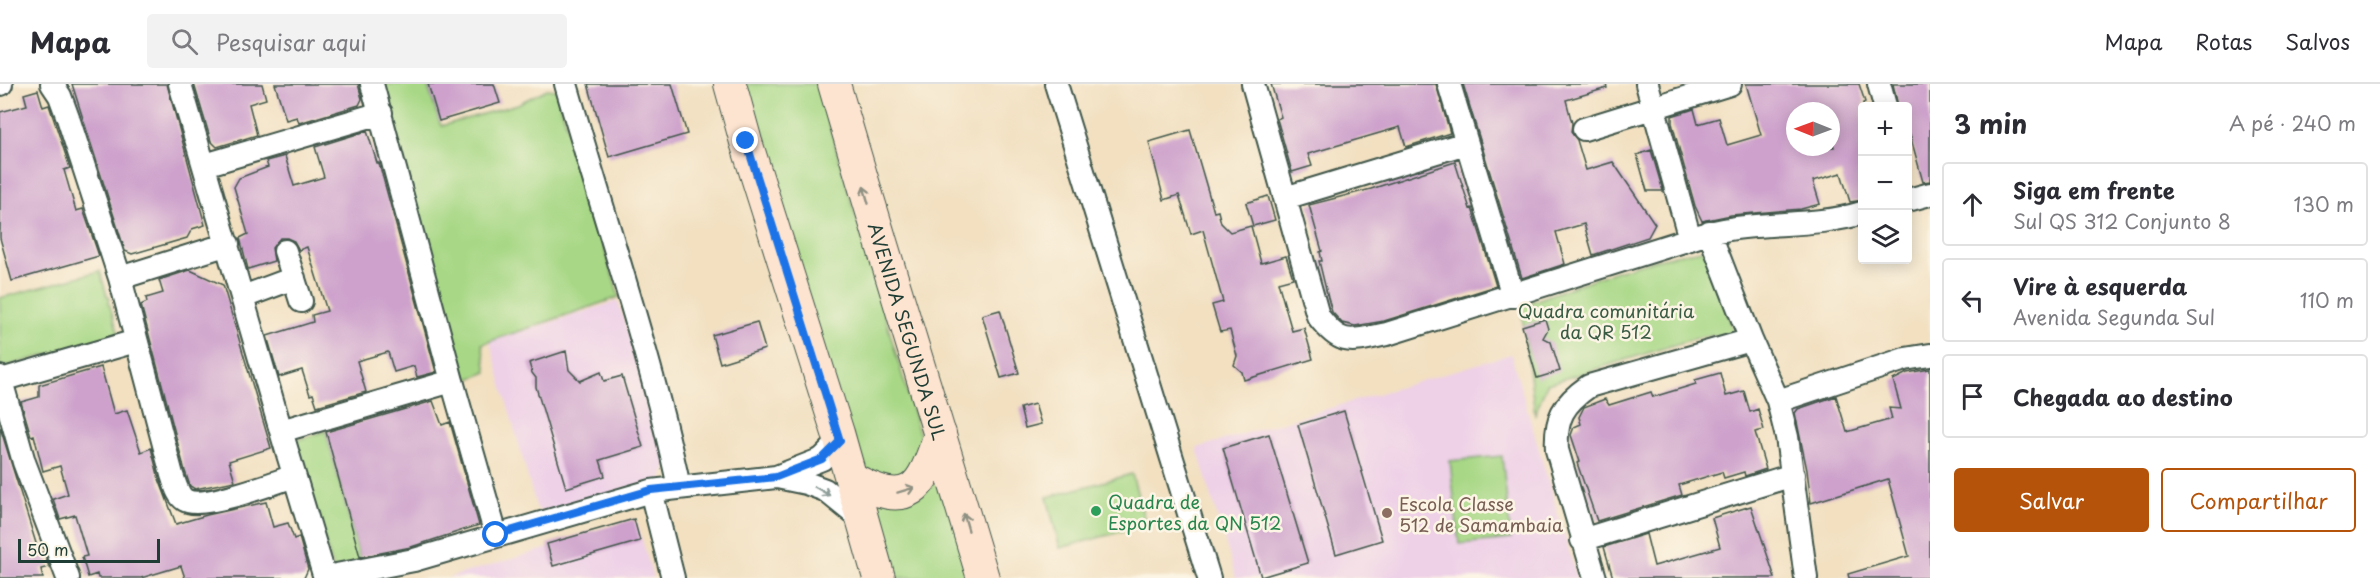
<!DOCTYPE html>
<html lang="pt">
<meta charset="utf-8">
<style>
body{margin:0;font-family:"Playpen Sans",sans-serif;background:#f2f2f3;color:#2b2b33}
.controls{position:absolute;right:18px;top:18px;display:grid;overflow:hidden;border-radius:6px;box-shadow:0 3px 15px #0003}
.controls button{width:54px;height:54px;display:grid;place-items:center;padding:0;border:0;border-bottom:2px solid #e1e1e2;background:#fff;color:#2b2b33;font:30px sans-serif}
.compass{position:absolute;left:1786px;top:18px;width:54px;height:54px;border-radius:50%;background:#fff;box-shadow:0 3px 15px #0003;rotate:271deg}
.scale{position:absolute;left:18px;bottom:15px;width:142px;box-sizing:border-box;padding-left:6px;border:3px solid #1f3d34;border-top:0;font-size:16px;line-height:21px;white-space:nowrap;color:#1f3d34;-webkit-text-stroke:4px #fcf5e5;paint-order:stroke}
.stop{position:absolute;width:18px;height:18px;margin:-14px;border:4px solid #1a73e8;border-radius:50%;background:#fff}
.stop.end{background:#1a73e8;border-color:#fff;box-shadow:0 2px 6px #0008}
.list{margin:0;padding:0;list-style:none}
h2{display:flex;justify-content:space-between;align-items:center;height:78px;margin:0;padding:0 24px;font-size:26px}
h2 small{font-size:20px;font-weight:400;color:#7c7c81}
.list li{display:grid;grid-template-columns:39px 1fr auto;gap:18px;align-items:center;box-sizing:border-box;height:84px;margin:0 12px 12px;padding:0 12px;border:2px solid #e1e1e2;border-radius:6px}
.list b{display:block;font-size:22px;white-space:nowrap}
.list p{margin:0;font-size:20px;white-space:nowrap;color:#7c7c81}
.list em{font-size:20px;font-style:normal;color:#7c7c81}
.actions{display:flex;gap:12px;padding:18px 24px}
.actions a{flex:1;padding:14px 0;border:2px solid #b45309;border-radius:6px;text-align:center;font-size:21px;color:#b45309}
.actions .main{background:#b45309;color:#fff}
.icon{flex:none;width:33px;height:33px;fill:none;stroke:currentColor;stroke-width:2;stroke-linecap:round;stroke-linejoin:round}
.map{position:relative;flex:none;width:1930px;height:494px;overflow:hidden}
header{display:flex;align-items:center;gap:36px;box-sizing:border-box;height:84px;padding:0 30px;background:#fff;border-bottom:2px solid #e1e1e2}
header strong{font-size:28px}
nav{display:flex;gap:33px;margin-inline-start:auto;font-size:21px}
.search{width:420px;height:54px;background:#f2f2f3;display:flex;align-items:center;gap:15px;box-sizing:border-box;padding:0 21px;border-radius:6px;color:#7c7c81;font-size:22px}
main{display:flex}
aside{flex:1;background:#fff}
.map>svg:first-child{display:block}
.built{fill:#eed0e7}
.green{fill:#a8d886;stroke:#648a5d;stroke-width:1.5}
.building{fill:#cda1cc;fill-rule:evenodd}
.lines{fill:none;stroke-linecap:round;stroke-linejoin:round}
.street-casing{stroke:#3f5549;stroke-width:26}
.secondary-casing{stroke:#3f5549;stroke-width:34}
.street{stroke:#fff;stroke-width:22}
.secondary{stroke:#fde4d0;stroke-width:32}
.oneway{stroke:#8e9082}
.oneway2{stroke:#8f9e9a}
.route{stroke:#1a73e8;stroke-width:8}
.leisure-dot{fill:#2e9e5b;stroke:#fcf5e5;stroke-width:2}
.education-dot{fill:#8d6e63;stroke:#fcf5e5;stroke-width:2}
.labels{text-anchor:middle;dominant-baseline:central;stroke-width:5;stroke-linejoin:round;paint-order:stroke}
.park-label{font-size:18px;fill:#3a5c44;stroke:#fcf5e5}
.street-label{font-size:18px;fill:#1f3d34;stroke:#fcf5e5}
.leisure-label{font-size:18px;fill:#27864d;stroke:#fcf5e5;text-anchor:start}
.education-label{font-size:18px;fill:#785e54;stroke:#fcf5e5;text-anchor:start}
</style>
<header>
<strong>Mapa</strong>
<div class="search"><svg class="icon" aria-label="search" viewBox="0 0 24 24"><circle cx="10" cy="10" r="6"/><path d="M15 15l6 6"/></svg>Pesquisar aqui</div>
<nav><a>Mapa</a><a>Rotas</a><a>Salvos</a></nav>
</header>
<main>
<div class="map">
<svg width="1930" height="494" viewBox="0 0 1930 494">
<rect width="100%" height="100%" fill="#fcf5e5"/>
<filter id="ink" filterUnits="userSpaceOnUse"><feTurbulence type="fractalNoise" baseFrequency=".0167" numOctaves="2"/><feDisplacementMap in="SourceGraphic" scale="12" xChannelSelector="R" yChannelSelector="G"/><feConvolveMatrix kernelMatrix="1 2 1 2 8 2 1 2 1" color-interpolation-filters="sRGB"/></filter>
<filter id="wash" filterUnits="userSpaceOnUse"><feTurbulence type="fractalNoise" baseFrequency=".008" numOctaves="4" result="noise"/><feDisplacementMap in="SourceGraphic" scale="24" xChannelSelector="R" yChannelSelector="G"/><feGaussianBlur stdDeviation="1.35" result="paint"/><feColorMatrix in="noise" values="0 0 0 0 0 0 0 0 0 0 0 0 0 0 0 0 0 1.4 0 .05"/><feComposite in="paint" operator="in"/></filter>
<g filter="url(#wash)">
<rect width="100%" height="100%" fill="#f2e0c1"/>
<path class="built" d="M618 217 668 376 661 399 542 430 536 422 490 258Z
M1511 270 1577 494H1236L1197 364Z
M637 438 653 494H447Z"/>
<path class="green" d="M378 0H427L441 42 518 20 547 5 556 6 619 213 482 260 487 288 462 298Z
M737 0H817L920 352 919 376 895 403 864 395Z
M1702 166 1712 172 1734 251 1703 252 1547 300 1535 330 1521 222C1579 200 1639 176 1702 166Z
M100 187 107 212 110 213 109 219 119 251 0 284V214Z
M326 347 361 479 334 487 296 363 297 356Z
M1502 372 1511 455 1459 460 1450 377Z
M940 390 970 494H888L864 413Z
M1132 390 1146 441 1060 464 1047 413Z"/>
<g id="blocks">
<path class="building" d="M72 0H167L205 141 192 145 187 154 132 170 125 167Z
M194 0H262L266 15 249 20 257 51 217 63 211 57Z
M275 0H358L362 15 359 21 299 39 297 33 286 36Z
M428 0H494L500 19 439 37Z
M588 0H672L687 50 609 73Z
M1271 0H1436L1450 49 1406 63 1400 43 1308 70 1312 82 1292 88 1277 35 1281 33Z
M1463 0H1606L1607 4 1566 16 1572 39 1571 48 1577 56 1586 86 1613 78 1655 140 1648 153 1593 171 1584 140 1556 148 1565 180 1522 194Z
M1746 0H1859L1865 18 1863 19V116L1850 118 1841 89 1813 97 1820 120 1801 125 1731 131 1702 137 1695 122 1672 39V32L1694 25 1698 40 1719 34 1727 61 1761 51ZM1795 27H1831V52L1834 63H1795Z
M1893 0H1930V97L1923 98 1910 51H1908V22H1898Z
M38 6 43 23 49 21 70 84 64 86 76 127 83 125 99 172 12 197 0 154V28L27 21 24 10Z
M1190 46 1214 128 1218 127 1221 139 1230 148 1251 142 1261 179 1286 172 1293 194 1278 198 1292 247 1304 244 1313 275 1244 296 1242 288 1234 281 1237 272 1230 246 1220 248 1212 221 1223 218 1203 146 1191 150 1179 111 1164 116 1149 58Z
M367 47 377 79H379L436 288 417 293 414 282 394 288 388 268 357 277 366 308 317 322 313 310 310 311 302 286 279 293 267 252 313 238 312 231 327 227 307 163 299 166 294 157 287 154H280L272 164 274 177 248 185 240 154 248 150 234 103 239 94 268 83 266 77 285 72 294 102 324 93 315 63Z
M1651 66 1663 107H1647L1637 71Z
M1455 78 1470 125 1472 124 1496 202 1384 237 1355 242 1342 239 1332 228 1328 214 1319 177H1322L1320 168 1322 167 1309 121 1371 105Z
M1268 112 1275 136 1253 142 1246 119Z
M190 186 223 201 271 364 229 377 235 397 195 405 190 402 185 387 141 221 147 218 146 214 163 209 159 196Z
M1000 226 1019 289 1001 294 982 231Z
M1545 235 1548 245 1543 254 1551 258 1560 287 1537 294 1522 242Z
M757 238 765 265 720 279 712 251Z
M566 267 569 286 580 297 601 288 604 297 622 292 643 363 600 376 605 392 566 404 536 303V294L532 289 529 279Z
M101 283 114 330 127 326 141 368 151 364 159 395 176 440 207 431 266 418 273 443 288 439 294 455 299 453 308 485 304 494H185L181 482 141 494H98L97 490 88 493 82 473 87 472 75 431 60 435 53 415 68 410 60 382 43 387 34 351 31 352 21 318 39 313V301Z
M1930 285V494H1849L1848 490 1909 472 1888 395 1811 419 1807 386 1795 329 1798 325 1836 312 1847 348 1892 335 1889 324 1901 325 1893 296 1907 289Z
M1720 289 1726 312 1744 307 1750 328 1758 325 1764 346 1755 348 1766 385 1745 392 1744 388 1724 394 1722 388 1679 401 1682 411 1597 437 1577 379 1580 378 1571 351 1574 343 1581 340 1579 333 1584 323 1605 315 1609 321 1651 308 1653 313 1696 300 1695 296Z
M433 317 442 341 450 338 479 441 411 463 360 473 326 348Z
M1035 320 1041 340 1025 344 1020 324Z
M1344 327 1382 456 1336 470 1298 341Z
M0 343 39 469 44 468 49 483 41 485 43 494H0Z
M1269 350 1308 479 1261 493 1223 364Z
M1751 422 1775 494H1613L1604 463 1646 450 1654 482 1720 463 1712 434Z
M634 435 640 457 553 482 547 460Z"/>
</g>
</g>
<g filter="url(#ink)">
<use href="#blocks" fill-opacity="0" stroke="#3f5549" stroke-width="1.5"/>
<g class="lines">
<defs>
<path id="street" d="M0 0H1
M52 0 60 12 68 34 120 194 172 391C175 399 177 411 185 416 201 426 274 399 294 392
M180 0 281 347 452 297 372 0
M566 0C604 134 650 267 679 403
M1056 0 1209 494
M1253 0 1318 232C1342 264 1351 257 1387 250L1690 155
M1449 0 1513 212
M1647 0 1690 155C1745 134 1806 146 1862 129
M1879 0 1885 22
M1584 45 1730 0
M205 81 381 29
M1285 114 1466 59
M1908 116 1930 110
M1709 148 1751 256
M285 167 301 217
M120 194 228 160
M243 213 294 194
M0 293 24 378 68 494
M1 296 136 257
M452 297 496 451
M1778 317 1787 353 1806 494
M281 347 325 494
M777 393 806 399 825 406 862 436
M651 407 673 494
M1582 456 1793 391
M326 493 414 476 651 407 776 393 822 375 840 357
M1595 494 1557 366C1555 334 1563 320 1589 302L1751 256 1778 317 1905 275 1930 271"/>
<g id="secondary">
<path d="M730 0 746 58 838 349 879 494"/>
<path id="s1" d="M834 0C882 165 934 329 983 494"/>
<path d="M851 394C911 427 922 405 940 350"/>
</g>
</defs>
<use href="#street" class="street-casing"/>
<use href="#secondary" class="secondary-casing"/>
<use href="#street" class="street"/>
<use href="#secondary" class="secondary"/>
</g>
<defs><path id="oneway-shaft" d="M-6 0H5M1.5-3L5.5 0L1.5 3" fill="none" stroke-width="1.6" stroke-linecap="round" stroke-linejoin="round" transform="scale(1.5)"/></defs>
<g class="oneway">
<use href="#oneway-shaft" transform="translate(866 111) rotate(-106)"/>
<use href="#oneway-shaft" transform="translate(906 406) rotate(-17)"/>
<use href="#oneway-shaft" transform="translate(966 438) rotate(-106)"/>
</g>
<use class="oneway2" href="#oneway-shaft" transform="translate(822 407) rotate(30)"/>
</g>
<g class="lines" filter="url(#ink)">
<path class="route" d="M496 451 651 406 776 393 822 375 840 357 746 57"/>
</g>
<circle class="leisure-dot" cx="1096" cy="427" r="6"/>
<circle class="education-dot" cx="1387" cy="429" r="6"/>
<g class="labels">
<g class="park-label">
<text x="1606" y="226">Quadra comunitária<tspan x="1606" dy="21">da QR 512</tspan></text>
</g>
<g class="street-label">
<text stroke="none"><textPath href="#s1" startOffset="258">AVENIDA SEGUNDA SUL</textPath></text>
</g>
<g class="leisure-label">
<text x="1108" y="417">Quadra de<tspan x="1108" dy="21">Esportes da QN 512</tspan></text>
</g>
<g class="education-label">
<text x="1399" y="419">Escola Classe<tspan x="1399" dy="21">512 de Samambaia</tspan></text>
</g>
</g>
</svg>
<div class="controls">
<button>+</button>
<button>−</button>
<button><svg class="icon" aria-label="layers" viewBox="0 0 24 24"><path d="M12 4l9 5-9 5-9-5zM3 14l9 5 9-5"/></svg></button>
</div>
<svg class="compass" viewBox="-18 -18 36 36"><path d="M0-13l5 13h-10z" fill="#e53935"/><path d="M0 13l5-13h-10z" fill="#7c7c81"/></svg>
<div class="scale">50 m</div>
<div class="stop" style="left:496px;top:451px"></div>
<div class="stop end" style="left:746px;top:57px"></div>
</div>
<aside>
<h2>3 min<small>A pé · 240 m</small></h2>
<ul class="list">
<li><svg class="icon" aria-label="ahead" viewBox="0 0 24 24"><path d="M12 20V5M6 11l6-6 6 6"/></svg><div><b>Siga em frente</b><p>Sul QS 312 Conjunto 8</p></div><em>130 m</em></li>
<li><svg class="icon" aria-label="left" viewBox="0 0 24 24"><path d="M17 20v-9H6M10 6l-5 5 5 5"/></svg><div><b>Vire à esquerda</b><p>Avenida Segunda Sul</p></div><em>110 m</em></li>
<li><svg class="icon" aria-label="arrive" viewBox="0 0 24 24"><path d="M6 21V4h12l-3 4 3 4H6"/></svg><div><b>Chegada ao destino</b></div></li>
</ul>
<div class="actions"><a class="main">Salvar</a><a>Compartilhar</a></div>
</aside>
</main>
